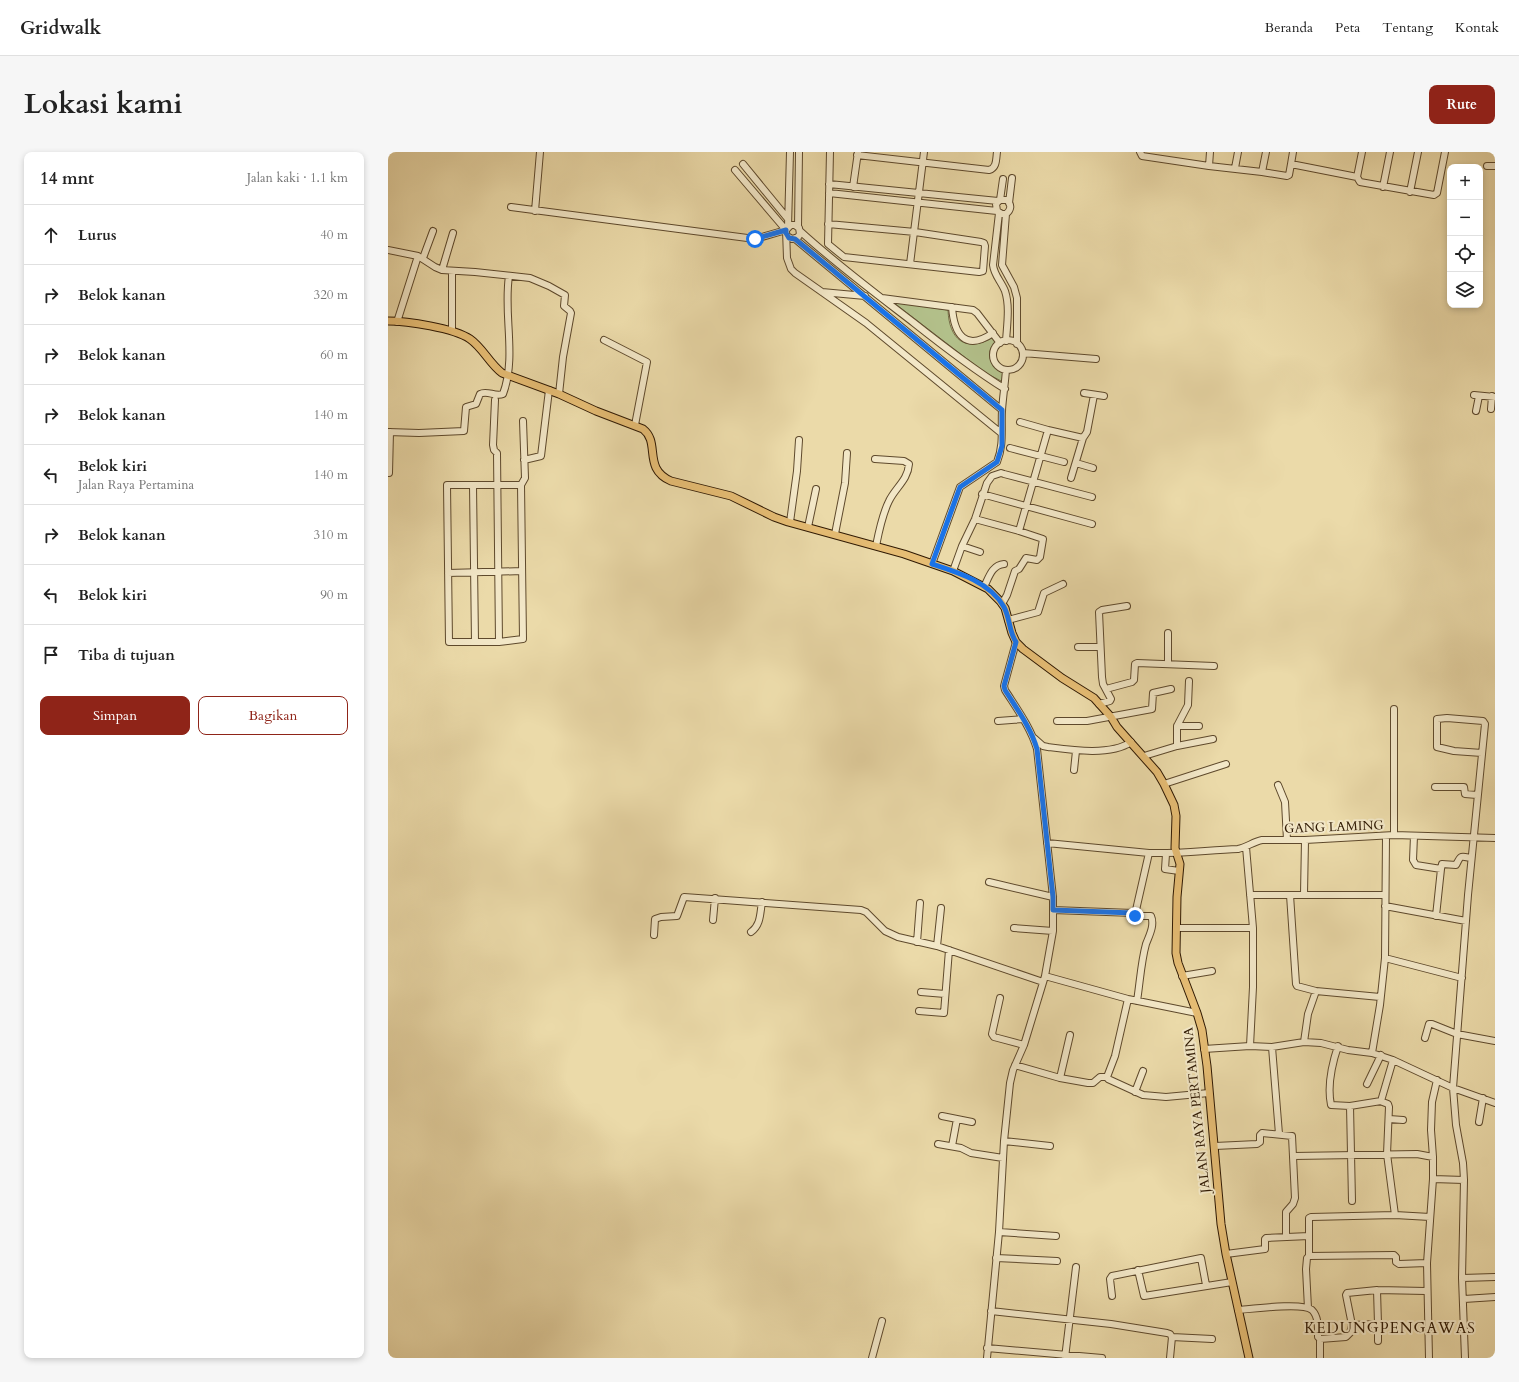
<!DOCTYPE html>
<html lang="id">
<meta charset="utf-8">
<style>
body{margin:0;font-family:Cardo,serif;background:#f6f6f6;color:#222}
.controls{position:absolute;right:12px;top:12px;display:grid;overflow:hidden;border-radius:8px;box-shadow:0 2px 6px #0003}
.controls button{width:36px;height:36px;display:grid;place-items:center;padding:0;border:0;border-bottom:1px solid #e0e0e0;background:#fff;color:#222;font:20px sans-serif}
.stop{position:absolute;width:12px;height:12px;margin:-9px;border:3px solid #1a73e8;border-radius:50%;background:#fff}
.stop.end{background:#1a73e8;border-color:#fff;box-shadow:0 1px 4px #0008}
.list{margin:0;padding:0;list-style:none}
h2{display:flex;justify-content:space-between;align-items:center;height:52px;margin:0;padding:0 16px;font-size:17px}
h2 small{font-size:13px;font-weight:400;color:#767676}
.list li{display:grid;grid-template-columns:26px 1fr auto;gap:12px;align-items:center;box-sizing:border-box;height:60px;padding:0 16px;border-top:1px solid #e0e0e0}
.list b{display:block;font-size:15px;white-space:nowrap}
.list p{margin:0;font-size:13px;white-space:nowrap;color:#767676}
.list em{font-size:13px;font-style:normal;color:#767676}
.actions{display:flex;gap:8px;padding:12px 16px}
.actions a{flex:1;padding:9px 0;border:1px solid #8f2418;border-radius:8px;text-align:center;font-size:14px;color:#8f2418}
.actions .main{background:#8f2418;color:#fff}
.icon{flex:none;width:22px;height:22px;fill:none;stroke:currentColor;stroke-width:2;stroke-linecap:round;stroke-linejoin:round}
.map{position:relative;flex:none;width:1107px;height:1206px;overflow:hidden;border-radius:8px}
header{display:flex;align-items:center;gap:24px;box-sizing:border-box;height:56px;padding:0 20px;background:#fff;border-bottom:1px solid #e0e0e0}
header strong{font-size:19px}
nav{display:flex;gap:22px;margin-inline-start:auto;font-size:14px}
.intro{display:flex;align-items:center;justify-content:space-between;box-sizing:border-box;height:96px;padding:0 24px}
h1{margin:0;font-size:28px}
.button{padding:10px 18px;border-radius:8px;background:#8f2418;color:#fff;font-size:14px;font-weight:700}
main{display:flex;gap:24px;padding:0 24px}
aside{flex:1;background:#fff;border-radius:8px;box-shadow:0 2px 6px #0003}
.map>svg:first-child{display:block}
.green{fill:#b3c18b;stroke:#716d47}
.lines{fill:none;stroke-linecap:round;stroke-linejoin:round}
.minor-casing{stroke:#5e492c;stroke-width:8}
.major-casing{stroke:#2f1903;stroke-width:9}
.minor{stroke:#f2e7c7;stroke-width:6}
.major{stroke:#e6bd74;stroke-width:7}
.route{stroke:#1a73e8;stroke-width:5}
.labels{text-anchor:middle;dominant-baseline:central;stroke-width:4;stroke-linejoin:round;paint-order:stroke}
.street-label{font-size:13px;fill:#2f1903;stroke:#f2e7c7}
.quarter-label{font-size:15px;letter-spacing:1px;fill:#2f1903;stroke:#f2e7c7}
</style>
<header>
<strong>Gridwalk</strong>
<nav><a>Beranda</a><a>Peta</a><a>Tentang</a><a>Kontak</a></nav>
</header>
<div class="intro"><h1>Lokasi kami</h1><a class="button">Rute</a></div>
<main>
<aside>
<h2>14 mnt<small>Jalan kaki · 1.1 km</small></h2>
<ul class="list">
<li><svg class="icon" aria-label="ahead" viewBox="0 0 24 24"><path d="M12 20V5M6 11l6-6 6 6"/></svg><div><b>Lurus</b></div><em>40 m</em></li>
<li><svg class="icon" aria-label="right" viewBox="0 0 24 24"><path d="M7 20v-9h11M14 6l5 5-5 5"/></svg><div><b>Belok kanan</b></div><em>320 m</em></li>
<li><svg class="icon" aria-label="right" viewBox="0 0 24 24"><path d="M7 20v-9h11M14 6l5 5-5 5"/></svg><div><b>Belok kanan</b></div><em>60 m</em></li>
<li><svg class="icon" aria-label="right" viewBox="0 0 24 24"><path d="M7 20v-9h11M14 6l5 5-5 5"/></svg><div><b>Belok kanan</b></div><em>140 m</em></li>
<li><svg class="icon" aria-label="left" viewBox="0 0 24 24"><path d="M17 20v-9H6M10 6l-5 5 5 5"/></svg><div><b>Belok kiri</b><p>Jalan Raya Pertamina</p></div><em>140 m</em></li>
<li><svg class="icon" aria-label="right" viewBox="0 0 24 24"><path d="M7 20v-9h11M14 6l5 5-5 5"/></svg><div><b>Belok kanan</b></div><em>310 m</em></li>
<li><svg class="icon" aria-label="left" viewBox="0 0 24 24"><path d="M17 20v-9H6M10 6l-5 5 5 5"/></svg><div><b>Belok kiri</b></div><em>90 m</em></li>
<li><svg class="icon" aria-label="arrive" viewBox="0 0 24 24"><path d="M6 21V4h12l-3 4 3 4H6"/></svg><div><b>Tiba di tujuan</b></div></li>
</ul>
<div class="actions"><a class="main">Simpan</a><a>Bagikan</a></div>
</aside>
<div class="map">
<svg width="1107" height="1206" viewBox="0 0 1107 1206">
<rect width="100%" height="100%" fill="#ebdaa9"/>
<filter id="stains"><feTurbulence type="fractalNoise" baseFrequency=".005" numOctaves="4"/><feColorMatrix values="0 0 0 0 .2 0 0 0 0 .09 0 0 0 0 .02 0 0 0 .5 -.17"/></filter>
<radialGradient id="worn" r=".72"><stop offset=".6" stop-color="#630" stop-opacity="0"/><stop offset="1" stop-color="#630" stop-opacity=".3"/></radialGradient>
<path class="green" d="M505 150 560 158C561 187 577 201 604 186L608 190C606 193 603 196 602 199 600 209 607 217 615 221V230L596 220Z"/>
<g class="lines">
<defs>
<path id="minor" d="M752 0 754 4 821 14 874 20 878 0
M905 0 903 12 969 25
M974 0 969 25 972 30 1046 43 1049 41 1057 0
M469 3 601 18C609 16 608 7 609 0
M355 12 400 67
M821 14 822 0
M1099 14H1107
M847 16 850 0
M874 20 899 24 901 23 903 12
M441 32 610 49
M465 35 470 0
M995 35 1002 0
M1022 40 1030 0
M441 41 609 59
M612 48 615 27
M621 51 624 26
M123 55 367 87 398 78 347 18
M147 59 152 0
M611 61 605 113C606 123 613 129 617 139 622 154 619 173 618 189
M618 62H614L609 59 608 52 612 48H619C624 53 623 58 618 62L614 113 626 135 629 146V192
M440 72 527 80 593 90 596 91 597 94 595 119 591 120 456 105 440 92 442 0
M400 75 402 0
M410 75 411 0
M412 79C448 112 487 141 526 171 555 194 585 217 617 237
M399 84 404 87 410 85 412 82 411 76 407 73H403L398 78 399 106 403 117 407 121 478 171 613 281
M407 87 614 258
M0 98 30 104 47 115 54 118 87 120 142 126 161 134 177 143 176 154 182 159 183 161 175 205 171 242
M35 106 45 79
M522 112 536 0
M54 118 65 81
M64 119V179
M434 140 477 144
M494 146 585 158 589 161 612 191
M564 155C566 182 577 200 605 181
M9 170 30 104
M216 188 259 210 247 273
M605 203a15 15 0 1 1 30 0a15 15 0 1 1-30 0Z
M635 201 708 207
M696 241 716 244
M1086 243 1107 245
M107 248 105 293 106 298 109 301 111 490
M1103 257 1104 244
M1088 259 1091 244
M632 270 660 278
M0 280 31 281 76 279 78 255 88 252 92 242C99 238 107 245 115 242 129 204 115 163 121 124
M622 296 676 310
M487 307 516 309 521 312C520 328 507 336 501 349 494 363 491 379 488 394
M136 308 153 304 161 238
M688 311 705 316
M1 321 2 280
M683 326 695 286
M85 333 87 490
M133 333H59L61 490H111L135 487 133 333 137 326 135 269
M594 342 704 372
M587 367 631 379
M402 370 409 319 411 288
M420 375 428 337
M447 382 457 331 459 301
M574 394 592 400
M544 412 572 335 609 310C616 293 613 276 614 258 615 245 617 231 618 218
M565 419 574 394 587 367 599 331 604 324 613 321 616 322 704 345
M60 421 134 419
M596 435C601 425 604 413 616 412
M614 452 619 443 627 419 631 417 638 406 649 408 652 405 655 387 631 379 660 278 695 286 699 280 706 243
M620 468 650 460 656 441 675 432
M780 481V512
M690 495H712
M718 537 744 530 746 528 747 512 749 511 826 514
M711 552 722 549 723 547 715 532 714 525 711 460 714 458 739 454
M610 569 635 567
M669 569H699L764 557 765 541 783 537
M789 574H811
M646 586 655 594 660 595C683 598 723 604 743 590
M789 594V574L800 553 801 529
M756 604 789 594 825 587
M686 618 688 599
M776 632 838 612
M890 633 897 650 899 688
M1047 635H1076L1077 642 1089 643
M1006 683V557
M1026 684 1025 708 1028 713 1053 717 1054 712 1068 713C1073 703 1072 704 1083 706
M659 691 761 701C790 702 821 698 850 697 859 695 865 690 874 688H917L1006 683 1107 686
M858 695 865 776V835L862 894
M778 702 777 717 791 719
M601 730 665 745
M916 742 917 688
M862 743H997
M902 743 908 832 909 834 928 839 992 845
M997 754 1078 769
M665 758 745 761 748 758 761 701
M745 761 747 764H763C767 773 761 784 758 792 753 810 752 830 749 849
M1048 764 1053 717
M325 768 327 746
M626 776 665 779
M789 776H865
M363 780C373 773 372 761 374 750
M266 783 267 767 273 765 289 764 296 745 473 758 478 760 497 779 510 785 549 794 655 830
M529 790 532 751
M549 794 553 756
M997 806 1074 826
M657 824 740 847 809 861
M794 824 824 819
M533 840 557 842
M612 846 604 882 606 885 636 893
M531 859 556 861 561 798
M1037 886 1041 872H1044L1069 882 1107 889
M916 890 920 862 928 839
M950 894C944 912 939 934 943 953L962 954 993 949 1005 908
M884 895 891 982
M816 897 862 894 884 895 916 890 933 891 960 898 984 901 1005 908 1065 936 1107 951
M984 901 992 853 997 806 998 684
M627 913 672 926 700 931H705L712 925H719L720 927 755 943 778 945 821 941
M719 925 727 904 740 847
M672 926 682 883
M979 932 993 903
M747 940 755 919
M992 949 1000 952 1001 955 999 1002 1007 1063 923 1065 921 1066V1104L1006 1103 1008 1105V1110L1011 1112 1039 1111
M962 954 964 1049
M554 964 584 970
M1001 967 1015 968
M1091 970 1095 946
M616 989 662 994
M550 992 573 996 583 1001 615 1006
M564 994 569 967
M827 994 869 992 872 990V983L874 981 904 984 907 1046 905 1052 898 1060V1085
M906 1004 1029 1002 1045 1005
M1045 1027 1076 1028
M1007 1063 1042 1065
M611 1080 668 1084
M838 1102 877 1097V1087L878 1086 921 1084
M608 1106 669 1109
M750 1118 756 1144 844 1130
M1074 1126 1107 1125
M724 1144 722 1127 724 1124 813 1106 818 1133
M1076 1147 1107 1145
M920 1156 918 1117 919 1106 921 1104
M850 1158C863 1157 915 1150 924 1158 931 1165 930 1177 930 1185L932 1187V1206
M603 1159 723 1172 779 1181 782 1182 784 1185 824 1187
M964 1173 958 1143 959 1141 989 1138 1038 1139
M932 1187 958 1185 962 1181 964 1173 990 1172 989 1138
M990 1189V1172
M599 1196 714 1206
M484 1206 494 1169
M599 1206 611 1080 616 989 622 931 625 918 636 893 657 824 665 779V745L649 597C643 576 629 557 617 538L616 534 628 490
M677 1206 688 1115
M782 1206 784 1185
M1041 1206 1039 1111 1045 1027V1005L1043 978 1044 950 1049 928
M1077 1206 1074 1126 1076 1028 1075 1011 1068 973 1065 936 1080 743 1097 572 1095 569 1059 566 1049 567V595L1066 599 1094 601"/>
<path id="major" d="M0 169C19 169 66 176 82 187 95 196 101 211 114 221L171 242 208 259 255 277C273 291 254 316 283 329L343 344 386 365 400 370 516 402 565 419 600 437 612 449 617 456 624 481 628 490 635 497 674 526 706 546 723 565 729 575 769 620 776 632 786 653 788 664 787 696 792 712 789 745 788 801 790 811 809 861 814 878 819 914 833 1072 838 1102 861 1206"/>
</defs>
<use href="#minor" class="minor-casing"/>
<use href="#major" class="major-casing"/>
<use href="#minor" class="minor"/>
<use href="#major" class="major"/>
</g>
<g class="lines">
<path class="route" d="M367 87 398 78V81L401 86 407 87 614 258V294L609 310 572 335 544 412C569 420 602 430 616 455 622 466 621 480 628 490L616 534 617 538C629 557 643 576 649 597L665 745V758L745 761 747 764"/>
</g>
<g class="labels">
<g class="street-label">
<text transform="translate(946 675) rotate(-2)">GANG LAMING</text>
<text transform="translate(809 958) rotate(-96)">JALAN RAYA PERTAMINA</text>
</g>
<g class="quarter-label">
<text x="1002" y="1176">KEDUNGPENGAWAS</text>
</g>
</g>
<rect width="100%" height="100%" filter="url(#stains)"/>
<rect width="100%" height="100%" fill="url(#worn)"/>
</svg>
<div class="controls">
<button>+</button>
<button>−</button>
<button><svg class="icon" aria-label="locate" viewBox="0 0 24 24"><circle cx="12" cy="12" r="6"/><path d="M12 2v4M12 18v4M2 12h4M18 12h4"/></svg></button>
<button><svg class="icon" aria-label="layers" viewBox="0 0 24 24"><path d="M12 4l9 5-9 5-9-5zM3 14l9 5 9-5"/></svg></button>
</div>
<div class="stop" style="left:367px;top:87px"></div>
<div class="stop end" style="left:747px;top:764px"></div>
</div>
</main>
